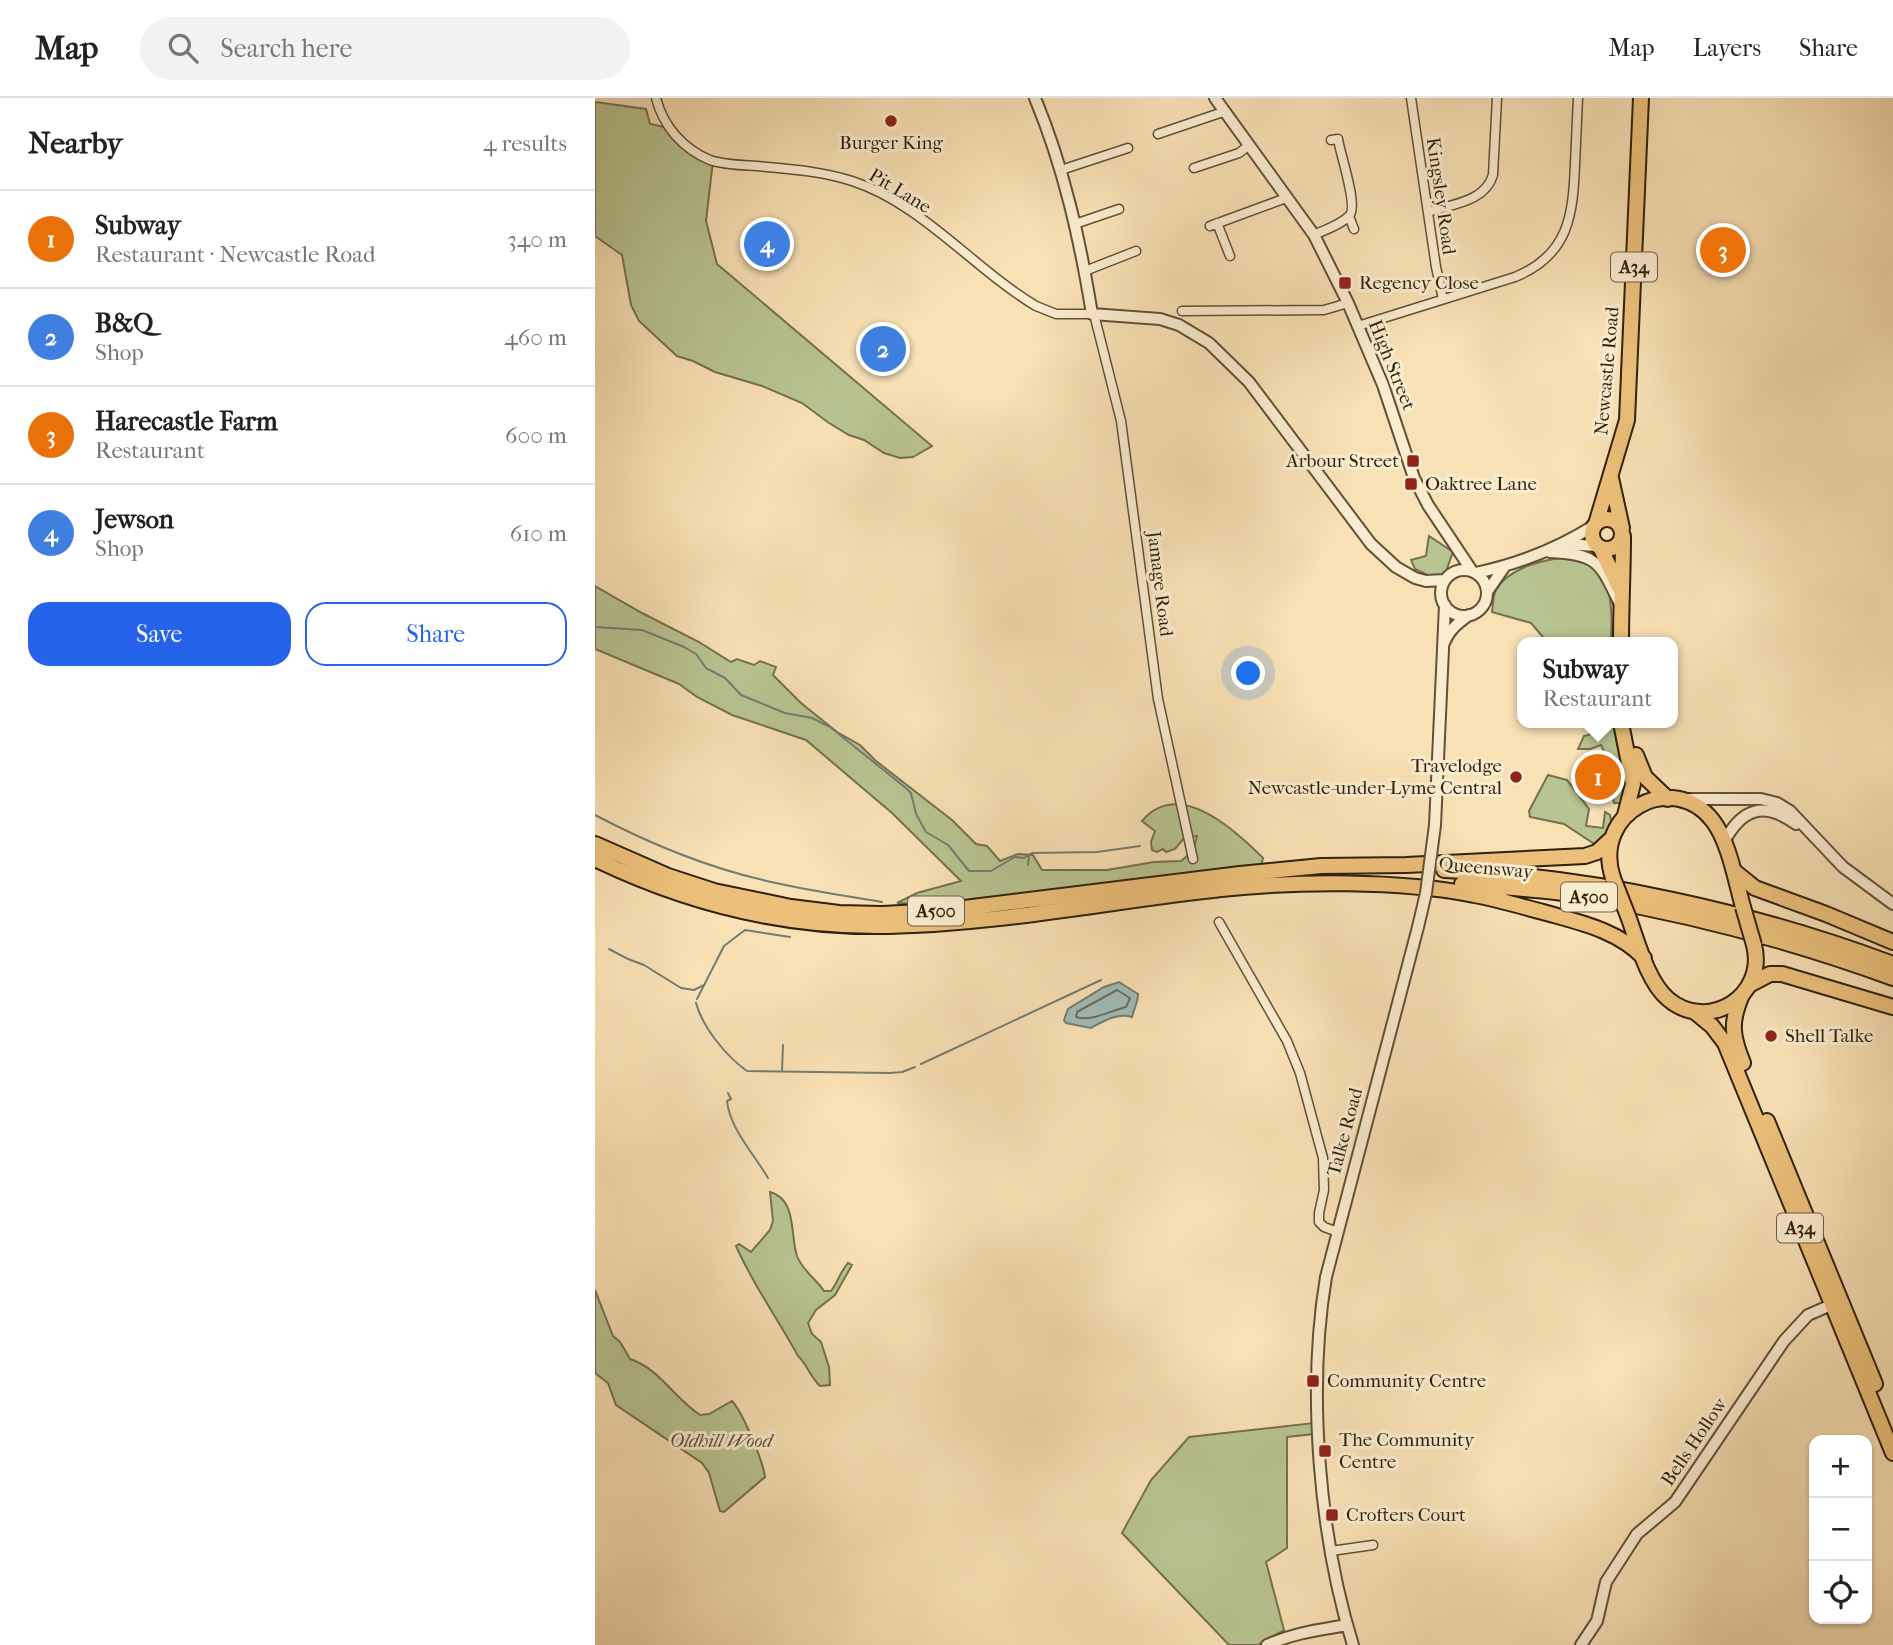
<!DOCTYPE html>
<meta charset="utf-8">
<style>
body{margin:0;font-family:"IM FELL French Canon",serif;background:#f2f2f2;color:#222}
.controls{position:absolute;right:21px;bottom:21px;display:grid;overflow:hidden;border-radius:14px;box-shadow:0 2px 5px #0004}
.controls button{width:63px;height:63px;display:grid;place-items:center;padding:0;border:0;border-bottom:2px solid #e0e0e0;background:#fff;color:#222;font:35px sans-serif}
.you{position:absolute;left:654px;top:576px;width:24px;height:24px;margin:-18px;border:5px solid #fff;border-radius:50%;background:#1a73e8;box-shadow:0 0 0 10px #1a73e833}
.badge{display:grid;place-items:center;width:46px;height:46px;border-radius:50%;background:#2563eb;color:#fff;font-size:23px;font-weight:700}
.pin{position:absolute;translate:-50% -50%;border:4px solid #fff;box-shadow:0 2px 7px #0006}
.popup{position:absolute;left:922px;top:539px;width:161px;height:91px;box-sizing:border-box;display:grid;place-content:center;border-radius:14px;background:#fff;filter:drop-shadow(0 2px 5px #0005);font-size:23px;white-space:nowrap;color:#767676}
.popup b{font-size:26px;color:#222}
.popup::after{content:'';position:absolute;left:50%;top:100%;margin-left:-14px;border:14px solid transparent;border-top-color:#fff}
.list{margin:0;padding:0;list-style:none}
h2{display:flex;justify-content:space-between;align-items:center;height:91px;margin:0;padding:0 28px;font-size:30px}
h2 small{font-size:23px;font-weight:400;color:#767676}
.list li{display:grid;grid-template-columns:46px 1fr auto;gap:21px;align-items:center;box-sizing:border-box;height:98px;padding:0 28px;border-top:2px solid #e0e0e0}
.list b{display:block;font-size:26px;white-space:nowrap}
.list p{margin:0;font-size:23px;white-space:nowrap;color:#767676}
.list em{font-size:23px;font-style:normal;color:#767676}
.actions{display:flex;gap:14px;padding:21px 28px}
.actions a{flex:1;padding:16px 0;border:2px solid #2563eb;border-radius:21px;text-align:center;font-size:24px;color:#2563eb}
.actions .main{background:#2563eb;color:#fff}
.icon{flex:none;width:38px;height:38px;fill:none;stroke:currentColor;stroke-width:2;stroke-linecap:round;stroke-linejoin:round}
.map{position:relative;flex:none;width:1298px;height:1547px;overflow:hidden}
header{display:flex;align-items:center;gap:42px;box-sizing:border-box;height:98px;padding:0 35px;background:#fff;border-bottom:2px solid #e0e0e0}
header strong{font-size:33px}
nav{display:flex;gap:38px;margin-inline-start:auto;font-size:24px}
.search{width:490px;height:63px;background:#f2f2f2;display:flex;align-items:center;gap:18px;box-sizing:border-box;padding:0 24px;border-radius:38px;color:#767676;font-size:26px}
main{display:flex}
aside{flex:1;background:#fff}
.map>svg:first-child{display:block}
.green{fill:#b8c491;stroke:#74724e;stroke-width:2}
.water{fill:#a0bcb6;stroke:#737d72;stroke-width:2}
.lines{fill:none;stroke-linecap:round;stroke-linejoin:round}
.shore{stroke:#686e60;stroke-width:2}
.stream{stroke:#737d72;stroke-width:2}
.minor-casing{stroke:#625036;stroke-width:11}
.tertiary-casing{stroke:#625036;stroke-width:14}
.trunk-casing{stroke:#301f0b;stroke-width:18}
.minor{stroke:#faeccf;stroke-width:8}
.tertiary{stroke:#faeccf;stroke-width:10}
.trunk{stroke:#ecc07a;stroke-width:14}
.tertiary-bridge-casing{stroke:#625036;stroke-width:14;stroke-linecap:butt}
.trunk-bridge-casing{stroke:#301f0b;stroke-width:18;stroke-linecap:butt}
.tertiary-bridge{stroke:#faeccf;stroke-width:10}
.trunk-bridge{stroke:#ecc07a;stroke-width:14}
.poi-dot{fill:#8f2418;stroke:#faeccf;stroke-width:2.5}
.labels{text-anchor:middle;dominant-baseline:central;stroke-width:6;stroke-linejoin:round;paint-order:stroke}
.shield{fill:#faeccf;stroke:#6d5c46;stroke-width:2}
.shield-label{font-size:18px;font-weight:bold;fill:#301f0b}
.poi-label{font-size:19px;fill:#301f0b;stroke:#faeccf;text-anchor:start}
.street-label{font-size:19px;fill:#301f0b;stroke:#faeccf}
.park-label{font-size:19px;font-style:italic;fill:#595133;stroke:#faeccf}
</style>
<header>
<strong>Map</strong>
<div class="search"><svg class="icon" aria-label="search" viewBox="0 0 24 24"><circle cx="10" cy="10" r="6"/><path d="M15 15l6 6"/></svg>Search here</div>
<nav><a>Map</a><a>Layers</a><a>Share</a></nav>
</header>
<main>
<aside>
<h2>Nearby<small>4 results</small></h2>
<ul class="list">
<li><span class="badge" style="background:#e8710a">1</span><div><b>Subway</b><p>Restaurant · Newcastle Road</p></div><em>340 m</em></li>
<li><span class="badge" style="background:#3f7fe0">2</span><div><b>B&amp;Q</b><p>Shop</p></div><em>460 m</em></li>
<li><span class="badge" style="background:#e8710a">3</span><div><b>Harecastle Farm</b><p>Restaurant</p></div><em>600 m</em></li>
<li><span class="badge" style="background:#3f7fe0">4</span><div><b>Jewson</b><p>Shop</p></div><em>610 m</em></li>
</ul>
<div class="actions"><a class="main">Save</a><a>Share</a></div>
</aside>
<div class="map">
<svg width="1298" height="1547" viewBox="0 0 1298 1547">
<rect width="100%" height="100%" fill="#f8e1b5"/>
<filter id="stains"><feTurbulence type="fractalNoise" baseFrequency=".00286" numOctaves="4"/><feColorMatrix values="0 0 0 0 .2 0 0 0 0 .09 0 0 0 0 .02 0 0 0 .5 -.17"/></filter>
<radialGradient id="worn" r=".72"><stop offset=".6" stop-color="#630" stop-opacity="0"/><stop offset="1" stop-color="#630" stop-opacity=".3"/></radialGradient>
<path class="green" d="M0 4 51 11 55 26 74 30 118 63 111 123 122 166 337 348 318 359 305 360 289 355 269 342 254 337 234 325 207 305 167 288 120 274 98 263 82 258 44 223 36 207 27 157 0 138Z
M834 438 858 454 850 476 841 481 820 471 816 462 831 458Z
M978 459C1020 468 1017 511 1016 544H952L936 525 897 514C898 507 898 497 901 492 915 468 954 460 978 459Z
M0 488 47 515 104 544 136 564 142 561 159 567 165 563 181 569 178 577 206 605 242 634 265 647 281 663 357 722 381 746 392 748 405 763 423 756 438 757 447 772H512L559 764 586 763 598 753 602 738 589 740 580 751 571 754 568 751 562 754 557 752 556 744 560 733 547 723C584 679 641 733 668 760L666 768 548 780 411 800 345 806 302 805 322 795 366 783 297 715 211 642 137 617 102 599 84 586 0 551Z
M1008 625H1023L1033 673 1028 705H1019L1016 690V669L1006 647 995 651H983L989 638 1007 633Z
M953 677 972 682 994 711 991 728 1008 730 1010 714 1015 717 1017 727 1004 749 969 726 935 719 934 713Z
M175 1094C202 1101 195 1137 202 1158 207 1172 221 1181 229 1193H236C243 1184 245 1174 253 1165L257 1167 240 1197 221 1212 213 1225 217 1236 226 1244 234 1269 235 1287 225 1288C215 1279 212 1266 203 1258 183 1221 158 1187 141 1148L144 1146 156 1154 175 1132 178 1123Z
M0 1192 18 1238 25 1244 35 1261C64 1270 80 1301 105 1317L114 1316 137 1303C148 1315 168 1363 170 1379L129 1414 125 1413 114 1375 107 1365 21 1307 13 1285 0 1275Z
M719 1325V1336L692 1339V1450L671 1464 689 1532 663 1547H634L527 1435 556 1382 594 1339Z"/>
<path class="water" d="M524 884 543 896C543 905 539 910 537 919 523 914 507 924 496 930L471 925 469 922 473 911 509 889Z"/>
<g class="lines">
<path class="shore" d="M522 892 535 900 531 909C515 913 496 924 481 919L482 914Z"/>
<path class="stream" d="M0 529 47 532 89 549 101 556 111 570 130 580 146 597 190 615 217 620 235 629 311 690 316 695 321 716 331 734 353 747 374 773H396L420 759 429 760 437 755 502 754 545 748
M0 717C57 747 119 772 181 785 216 793 252 798 287 804
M433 767 434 758
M14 851 33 861 49 867 86 890 99 892 109 887
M102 901 129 848 150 832 195 839
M101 905C108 930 131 958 152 973L295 975 307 974 320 969
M326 966 506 882
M187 973 188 947
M133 995 136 1001 132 1003C135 1031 159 1056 173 1080"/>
<defs>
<path id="minor" d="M61 0C68 28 88 51 115 62 129 67 147 67 162 68 194 71 226 73 257 83 326 105 379 171 441 208L461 216H497
M816 0 841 169 848 201
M563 36 628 14
M599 70 644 55 653 48
M466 72 533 50
M833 114C857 106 890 104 898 77L902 0
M754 118 759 131
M622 125 635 158
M480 126 524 111
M615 128 691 100
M719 137C729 132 746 127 754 118 764 109 745 56 743 41L736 42
M490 173 541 153
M587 213 729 212 753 205
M499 216 526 323 563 601 598 761
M763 228 920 179C974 157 978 117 980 66 981 44 982 22 983 0
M624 824 692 943 705 975 728 1060 729 1092 724 1115V1124L729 1129 743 1134
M736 1453 778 1447"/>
<path id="tertiary" d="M440 0C469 70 485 142 497 216L565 221 584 227 614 245 654 284 776 446 801 469 820 480 831 483 849 482
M620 0 719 137 753 205 788 287 819 380 833 407 877 473
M968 446 1003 448
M955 454C1005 456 1005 466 1026 508
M846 495a23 23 0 1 1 46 0a23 23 0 1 1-46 0Z
M881 475C923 466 964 450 1000 427
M892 494 910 468
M849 545C854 532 863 525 874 517
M1089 701H1166L1182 705 1195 713 1248 769 1298 806
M840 727 850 507
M1129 744C1147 710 1169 703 1201 726
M672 1547C698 1535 724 1532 752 1527
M758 1547C724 1438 712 1292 731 1179L823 829
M986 1547 1002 1523 1011 1484 1042 1436 1080 1404 1189 1243 1213 1217 1236 1207"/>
<path id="trunk" d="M1016 380 1027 430
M997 436a15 15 0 1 1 30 0a15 15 0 1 1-30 0Z
M1001 426 1032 322 1046 0
M1005 449 1024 489
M1026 544C1026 508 1028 473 1028 438
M1026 625 1038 686 1030 717
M1041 657 1050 679 1073 701
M0 746 73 778 119 793 196 809 244 815 287 816 345 813 645 776 726 768 811 767 990 758 1002 754 1017 740
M0 761C91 805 191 830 293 828 403 826 515 803 626 791 702 783 804 782 879 797 902 801 925 808 948 814 983 824 1023 832 1049 860
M849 772C998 778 1159 814 1298 866
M1139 773 1160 790 1231 816 1298 844
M1018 780C996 714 1078 671 1118 723 1134 744 1141 784 1148 809
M867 786C909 790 952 791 994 799 1097 817 1200 844 1298 880
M1033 818C1042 842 1052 883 1073 901 1113 935 1172 898 1159 847
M1156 886 1175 876H1187L1298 909
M1147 897C1135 924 1137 938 1148 965
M1100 914 1117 928 1130 945 1298 1355
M1172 1023 1280 1286"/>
</defs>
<use href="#minor" class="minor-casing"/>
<use href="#tertiary" class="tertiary-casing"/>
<use href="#trunk" class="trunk-casing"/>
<use href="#minor" class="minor"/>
<use href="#tertiary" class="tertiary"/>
<use href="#trunk" class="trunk"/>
<defs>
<path id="tertiary-bridge" d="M823 829 831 795 840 727"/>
<path id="trunk-bridge" d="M1018 780 1033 818
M1148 809 1159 847"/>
</defs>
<use href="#tertiary-bridge" class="tertiary-bridge-casing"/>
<use href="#trunk-bridge" class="trunk-bridge-casing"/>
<use href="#tertiary-bridge" class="tertiary-bridge"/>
<use href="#trunk-bridge" class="trunk-bridge"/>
</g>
<g class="poi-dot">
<circle cx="296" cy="23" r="7"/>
<rect x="743" y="178" width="14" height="14" rx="3.5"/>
<rect x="811" y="356" width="14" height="14" rx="3.5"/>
<rect x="809" y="379" width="14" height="14" rx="3.5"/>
<circle cx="921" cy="679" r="7"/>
<circle cx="1176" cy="938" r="7"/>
<rect x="711" y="1276" width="14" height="14" rx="3.5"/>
<rect x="723" y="1346" width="14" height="14" rx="3.5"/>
<rect x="730" y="1410" width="14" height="14" rx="3.5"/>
</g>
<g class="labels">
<g class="shield">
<rect x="1016" y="154.5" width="46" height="29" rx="5"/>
<rect x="966" y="784.5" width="56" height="29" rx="5"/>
<rect x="313" y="798.5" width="56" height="29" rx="5"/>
<rect x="1182" y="1115.5" width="46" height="29" rx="5"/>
</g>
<g class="shield-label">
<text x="1039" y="169">A34</text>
<text x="994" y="799">A500</text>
<text x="341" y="813">A500</text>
<text x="1205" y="1130">A34</text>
</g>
<g class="poi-label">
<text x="296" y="45" text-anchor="middle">Burger King</text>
<text x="764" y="185">Regency Close</text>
<text x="804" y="363" text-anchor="end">Arbour Street</text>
<text x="830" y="386">Oaktree Lane</text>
<text x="907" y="668" text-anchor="end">Travelodge<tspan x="907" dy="22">Newcastle-under-Lyme Central</tspan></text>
<text x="1190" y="938">Shell Talke</text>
<text x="732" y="1283">Community Centre</text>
<text x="744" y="1342">The Community<tspan x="744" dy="22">Centre</tspan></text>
<text x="751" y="1417">Crofters Court</text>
</g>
<g class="street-label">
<text transform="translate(305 93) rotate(31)">Pit Lane</text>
<text transform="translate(846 98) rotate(82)">Kingsley Road</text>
<text transform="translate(797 267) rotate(68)">High Street</text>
<text transform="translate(1012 273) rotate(-85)">Newcastle Road</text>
<text transform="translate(565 486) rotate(83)">Jamage Road</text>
<text transform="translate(891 770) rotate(5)">Queensway</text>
<text transform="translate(750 1034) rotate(-75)">Talke Road</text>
<text transform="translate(1099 1344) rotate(-56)">Bells Hollow</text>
</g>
<g class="park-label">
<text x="126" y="1343">Oldhill Wood</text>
</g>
</g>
<rect width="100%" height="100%" filter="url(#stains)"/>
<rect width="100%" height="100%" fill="url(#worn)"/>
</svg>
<div class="controls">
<button>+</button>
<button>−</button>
<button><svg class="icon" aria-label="locate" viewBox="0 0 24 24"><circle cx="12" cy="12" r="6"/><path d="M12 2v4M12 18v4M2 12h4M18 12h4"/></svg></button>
</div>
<div class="you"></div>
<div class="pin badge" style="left:1003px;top:679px;background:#e8710a">1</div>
<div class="popup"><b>Subway</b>Restaurant</div>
<div class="pin badge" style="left:288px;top:251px;background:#3f7fe0">2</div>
<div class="pin badge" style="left:1128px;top:152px;background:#e8710a">3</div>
<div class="pin badge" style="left:172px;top:146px;background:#3f7fe0">4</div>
</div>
</main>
